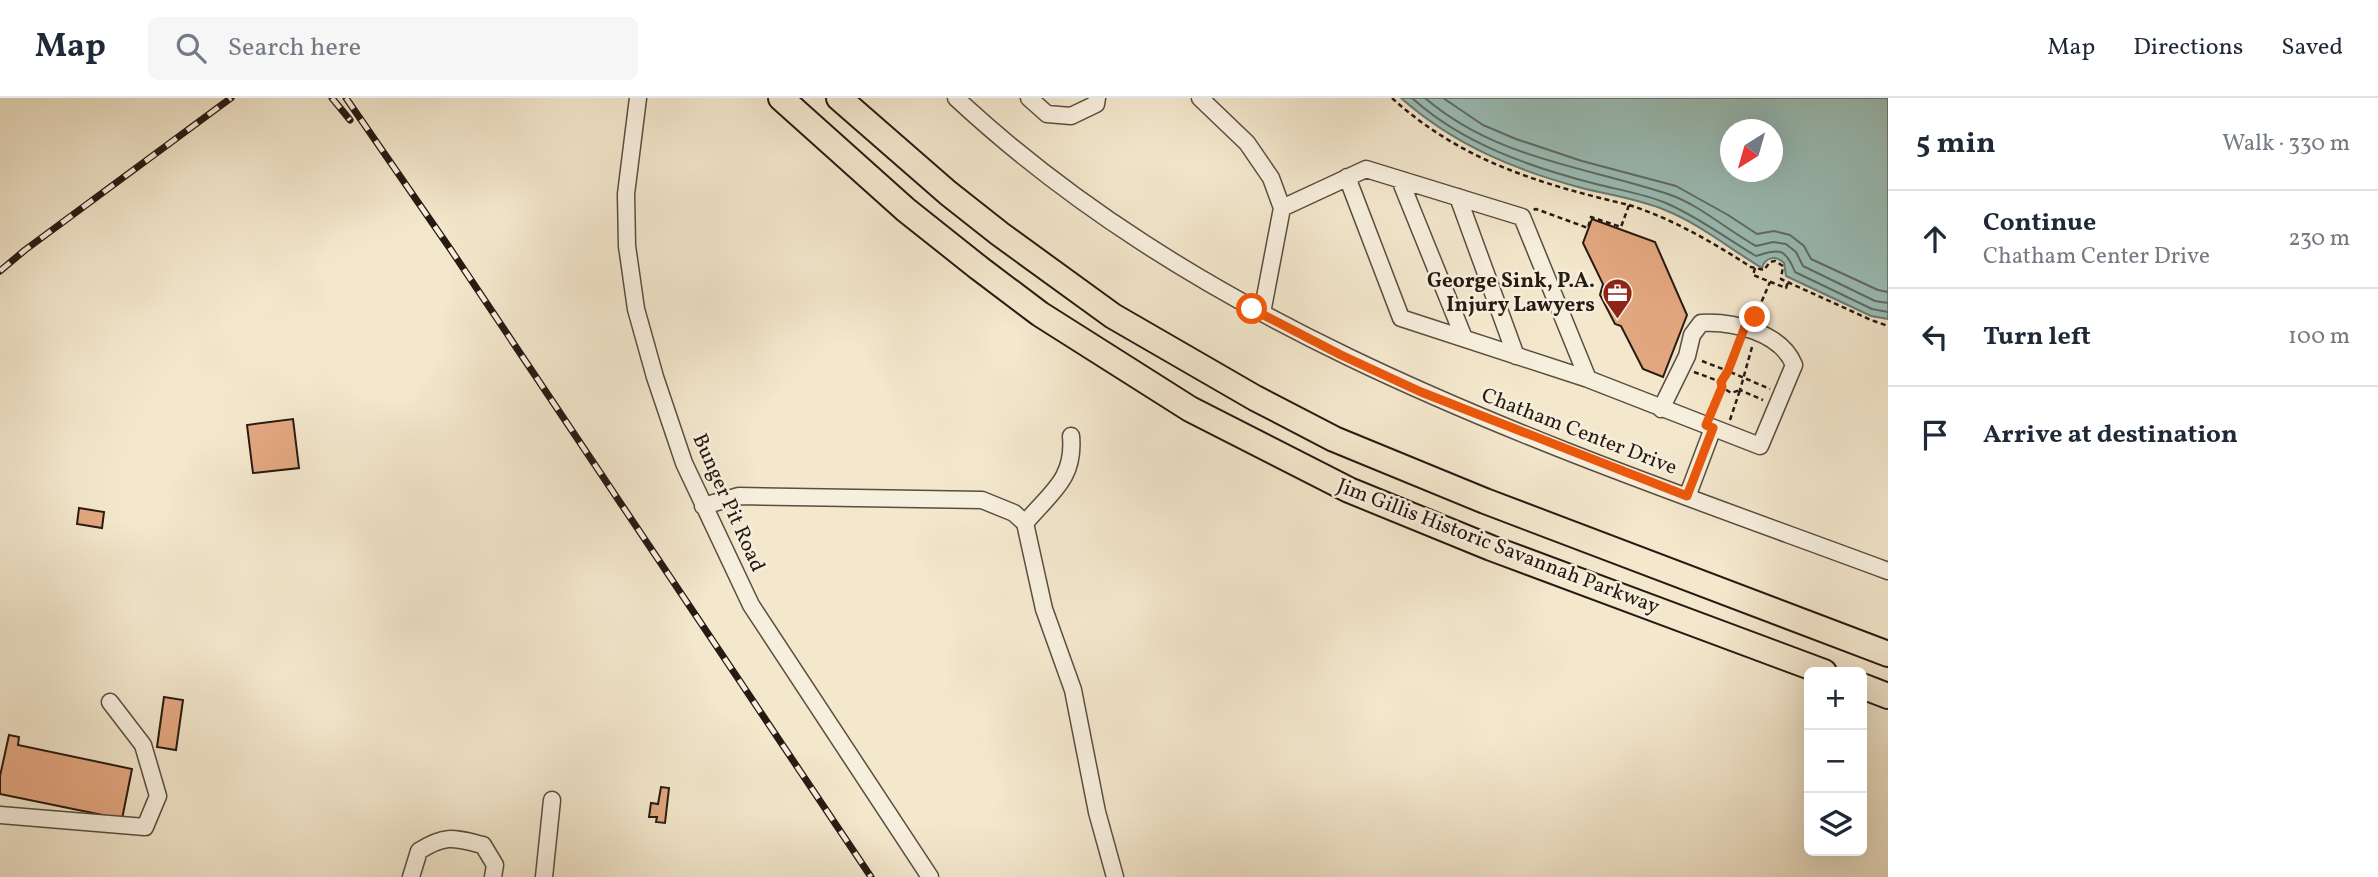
<!DOCTYPE html>
<meta charset="utf-8">
<style>
body{margin:0;font-family:Vollkorn,serif;background:#f6f6f7;color:#1f2937}
.controls{position:absolute;right:21px;bottom:21px;display:grid;overflow:hidden;border-radius:10px;box-shadow:0 7px 28px #0002}
.controls button{width:63px;height:63px;display:grid;place-items:center;padding:0;border:0;border-bottom:2px solid #e0e1e3;background:#fff;color:#1f2937;font:35px sans-serif}
.compass{position:absolute;left:1720px;top:21px;width:63px;height:63px;border-radius:50%;background:#fff;box-shadow:0 7px 28px #0002;rotate:217deg}
.stop{position:absolute;width:21px;height:21px;margin:-16px;border:5px solid #ea580c;border-radius:50%;background:#fff}
.stop.end{background:#ea580c;border-color:#fff;box-shadow:0 2px 7px #0008}
.list{margin:0;padding:0;list-style:none}
h2{display:flex;justify-content:space-between;align-items:center;height:91px;margin:0;padding:0 28px;font-size:30px}
h2 small{font-size:23px;font-weight:400;color:#747a83}
.list li{display:grid;grid-template-columns:46px 1fr auto;gap:21px;align-items:center;box-sizing:border-box;height:98px;padding:0 28px;border-top:2px solid #e0e1e3}
.list b{display:block;font-size:26px;white-space:nowrap}
.list p{margin:0;font-size:23px;white-space:nowrap;color:#747a83}
.list em{font-size:23px;font-style:normal;color:#747a83}
.icon{flex:none;width:38px;height:38px;fill:none;stroke:currentColor;stroke-width:2;stroke-linecap:round;stroke-linejoin:round}
.map{position:relative;flex:none;width:1888px;height:779px;overflow:hidden}
header{display:flex;align-items:center;gap:42px;box-sizing:border-box;height:98px;padding:0 35px;background:#fff;border-bottom:2px solid #e0e1e3}
header strong{font-size:33px}
nav{display:flex;gap:38px;margin-inline-start:auto;font-size:24px}
.search{width:490px;height:63px;background:#f6f6f7;display:flex;align-items:center;gap:18px;box-sizing:border-box;padding:0 24px;border-radius:10px;color:#747a83;font-size:26px}
main{display:flex}
aside{flex:1;background:#fff}
.map>svg:first-child{display:block}
.water{fill:#9bbfb8;stroke:#6d7d76;stroke-width:2;fill-rule:evenodd}
.lines{fill:none;stroke-linecap:round;stroke-linejoin:round}
.shore{stroke:#616c66;stroke-width:2}
.building{fill:#e4a881;stroke:#271a13;stroke-width:2}
.minor-casing{stroke:#5a4d41;stroke-width:19}
.highway-casing{stroke:#271a13;stroke-width:28}
.path{stroke:#271a13;stroke-width:2.5;stroke-dasharray:5 3.5;stroke-linecap:butt}
.minor{stroke:#f7efde;stroke-width:16}
.highway{stroke:#f3e7cc;stroke-width:24}
.rail-casing{stroke:#271a13;stroke-width:7}
.rail{stroke:#f7efde;stroke-width:4.5;stroke-dasharray:13;stroke-linecap:butt}
.route{stroke:#ea580c;stroke-width:9}
.labels{text-anchor:middle;dominant-baseline:central;stroke-width:5;stroke-linejoin:round;paint-order:stroke}
.poi-label{font-size:21px;font-weight:bold;fill:#271a13;stroke:#f7efde;text-anchor:end}
.street-label{font-size:21px;fill:#271a13;stroke:#f7efde}
</style>
<header>
<strong>Map</strong>
<div class="search"><svg class="icon" aria-label="search" viewBox="0 0 24 24"><circle cx="10" cy="10" r="6"/><path d="M15 15l6 6"/></svg>Search here</div>
<nav><a>Map</a><a>Directions</a><a>Saved</a></nav>
</header>
<main>
<div class="map">
<svg width="1888" height="779" viewBox="0 0 1888 779">
<rect width="100%" height="100%" fill="#f3e7cc"/>
<filter id="stains"><feTurbulence type="fractalNoise" baseFrequency=".00286" numOctaves="4"/><feColorMatrix values="0 0 0 0 .2 0 0 0 0 .09 0 0 0 0 .02 0 0 0 .5 -.17"/></filter>
<radialGradient id="worn" r=".72"><stop offset=".6" stop-color="#630" stop-opacity="0"/><stop offset="1" stop-color="#630" stop-opacity=".3"/></radialGradient>
<path class="water" d="M1401 0H1888V221L1871 218 1786 178 1784 165C1776 157 1765 159 1762 170 1730 151 1700 126 1665 112 1639 101 1609 97 1582 90 1515 72 1454 47 1401 0ZM1730 32H1772V74H1730Z"/>
<g class="lines">
<path class="shore" d="M1412 0C1463 46 1530 69 1596 86 1619 92 1646 96 1668 106 1700 120 1727 141 1756 158 1779 151 1785 149 1795 174L1872 211 1888 214
M1425 0C1496 61 1584 68 1668 96 1700 107 1727 132 1756 148L1773 144 1786 146 1796 154 1803 168 1875 203 1888 205
M1443 0 1483 27 1516 41 1582 63 1676 88 1728 117 1757 136 1774 133 1790 137 1804 148 1811 161 1878 192 1888 194"/>
</g>
<path class="building" d="M1592 121 1655 144 1687 217 1663 279 1643 271 1621 228 1615 226 1600 197 1603 186 1583 145Z
M293 321 299 370 253 375 247 327Z
M79 410 104 414 102 430 77 426Z
M164 599 183 602 176 652 157 649Z
M9 637 19 639 18 647 132 671 122 721 0 696V678Z
M661 689 669 690 665 725 656 724 657 719H649L651 705 658 706Z"/>
<g class="lines">
<defs>
<path id="minor" d="M638 0 626 96 627 148 636 211 655 279 684 365 751 507 930 779
M956 0C1216 242 1562 352 1888 473
M1029 0 1047 16 1071 18 1096 6 1097 0
M1200 0 1247 45 1271 80 1282 110 1262 215
M1400 82 1464 240
M1458 99 1516 258
M1282 110 1366 71 1522 119 1588 281 1401 220 1347 79
M1588 281 1760 348 1794 267C1781 234 1732 223 1701 225L1692 237 1687 258 1661 311
M1687 399 1713 330
M703 408 739 398 982 402 1014 415 1025 425 1044 511 1073 592 1097 714 1115 779
M1025 425C1051 394 1075 381 1071 338
M0 717 145 729 158 698 143 647 110 604
M411 779 419 753C446 736 454 740 483 747L495 767 493 779
M544 779 552 702"/>
<path id="highway" d="M781 0 906 112 979 170 1040 216 1190 311 1349 392 1491 450 1824 574
M839 0 948 95 1000 136 1113 218 1255 300 1334 341 1485 403 1888 556
M1862 588 1888 598"/>
</defs>
<use href="#minor" class="minor-casing"/>
<use href="#highway" class="highway-casing"/>
<path class="path" d="M1392 0C1461 63 1540 86 1629 107L1621 129 1591 119 1588 130 1536 111 1533 112
M1629 107C1673 121 1712 144 1751 169L1764 172 1770 164 1775 163 1783 168 1781 181 1871 222 1888 228
M1755 170 1753 177 1786 190 1788 184
M1755 219 1770 184
M1740 244 1728 273 1770 291
M1752 249 1740 292 1763 302
M1702 263 1728 273 1721 284 1722 289 1731 295 1740 292
M1694 274 1721 284
M1711 314 1722 289
M1730 322 1740 292"/>
<use href="#minor" class="minor"/>
<use href="#highway" class="highway"/>
<defs>
<path id="rail" d="M332 0 350 22
M346 0 451 152 871 779
M0 173 25 152 231 0"/>
</defs>
<use href="#rail" class="rail-casing"/>
<use href="#rail" class="rail"/>
</g>
<g class="lines">
<path class="route" d="M1252 211 1341 257 1421 294 1687 398 1713 330 1706 327 1722 289 1721 284 1728 273 1749 218 1755 219"/>
</g>
<defs>
<symbol id="office-pin" viewBox="-11 -11 22 30"><path d="M0 17L-7.5 6A9.5 9.5 0 1 1 7.5 6Z" fill="#8f2418" stroke="#f7efde"/><path d="M-6-3h4V-5.5h4V-3h4V5H-6ZM-1-4.5V-3h2v-1.5ZM-6 0V1H6V0Z" fill="#fff"/></symbol>
</defs>
<g fill-rule="evenodd">
<use href="#office-pin" x="1600" y="178" width="35" height="47"/>
</g>
<g class="labels">
<g class="poi-label">
<text x="1595" y="183">George Sink, P.A.<tspan x="1595" dy="24">Injury Lawyers</tspan></text>
</g>
<g class="street-label">
<text transform="translate(1579 334) rotate(21)">Chatham Center Drive</text>
<text transform="translate(728 405) rotate(66)">Bunger Pit Road</text>
<text transform="translate(1498 449) rotate(21)">Jim Gillis Historic Savannah Parkway</text>
</g>
</g>
<rect width="100%" height="100%" filter="url(#stains)"/>
<rect width="100%" height="100%" fill="url(#worn)"/>
</svg>
<div class="controls">
<button>+</button>
<button>−</button>
<button><svg class="icon" aria-label="layers" viewBox="0 0 24 24"><path d="M12 4l9 5-9 5-9-5zM3 14l9 5 9-5"/></svg></button>
</div>
<svg class="compass" viewBox="-18 -18 36 36"><path d="M0-13l5 13h-10z" fill="#e53935"/><path d="M0 13l5-13h-10z" fill="#747a83"/></svg>
<div class="stop" style="left:1252px;top:211px"></div>
<div class="stop end" style="left:1755px;top:219px"></div>
</div>
<aside>
<h2>5 min<small>Walk · 330 m</small></h2>
<ul class="list">
<li><svg class="icon" aria-label="ahead" viewBox="0 0 24 24"><path d="M12 20V5M6 11l6-6 6 6"/></svg><div><b>Continue</b><p>Chatham Center Drive</p></div><em>230 m</em></li>
<li><svg class="icon" aria-label="left" viewBox="0 0 24 24"><path d="M17 20v-9H6M10 6l-5 5 5 5"/></svg><div><b>Turn left</b></div><em>100 m</em></li>
<li><svg class="icon" aria-label="arrive" viewBox="0 0 24 24"><path d="M6 21V4h12l-3 4 3 4H6"/></svg><div><b>Arrive at destination</b></div></li>
</ul>
</aside>
</main>
